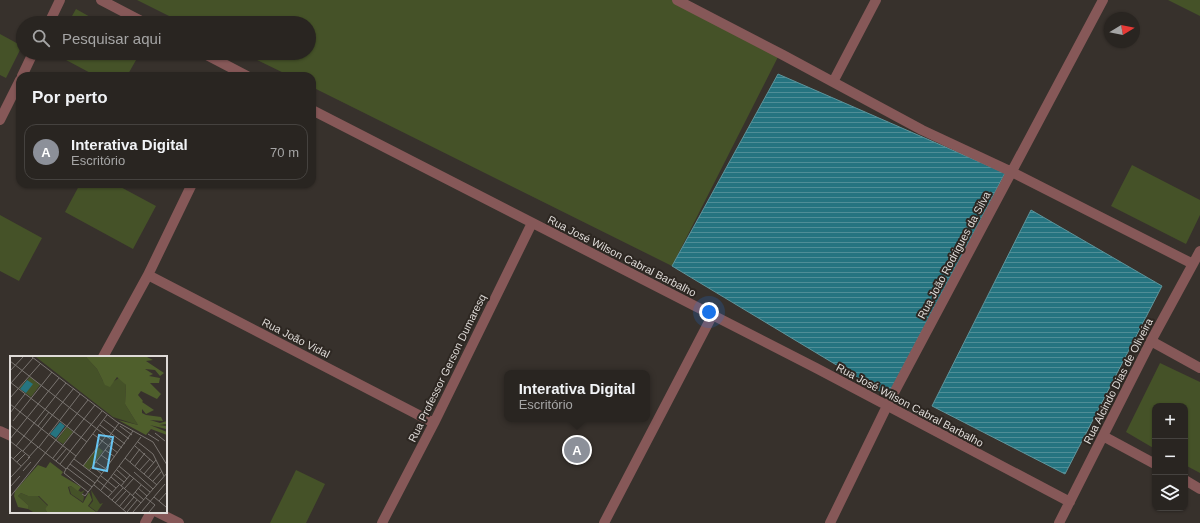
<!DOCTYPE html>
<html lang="pt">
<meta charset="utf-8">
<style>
body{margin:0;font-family:Arial,sans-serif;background:#312d2a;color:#f1f3f6}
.controls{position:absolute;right:12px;bottom:12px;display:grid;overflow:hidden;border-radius:8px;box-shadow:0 1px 3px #0004}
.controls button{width:36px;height:36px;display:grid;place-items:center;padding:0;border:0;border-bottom:1px solid #45423f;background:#292521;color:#f1f3f6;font:20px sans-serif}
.compass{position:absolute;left:1104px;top:12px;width:36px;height:36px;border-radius:50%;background:#292521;box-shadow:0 1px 3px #0004;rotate:80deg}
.you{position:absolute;left:709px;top:312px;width:14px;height:14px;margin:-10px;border:3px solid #fff;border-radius:50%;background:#1a73e8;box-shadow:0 0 0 6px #1a73e833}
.badge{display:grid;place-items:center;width:26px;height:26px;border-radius:50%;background:#8c9099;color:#fff;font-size:13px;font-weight:700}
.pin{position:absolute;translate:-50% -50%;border:2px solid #fff;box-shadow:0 1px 4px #0006}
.popup{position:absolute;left:504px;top:370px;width:146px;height:52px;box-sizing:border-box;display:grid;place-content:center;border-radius:8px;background:#292521;filter:drop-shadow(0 1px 3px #0005);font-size:13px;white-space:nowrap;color:#a5a5a5}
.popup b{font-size:15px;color:#f1f3f6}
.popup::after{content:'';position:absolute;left:50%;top:100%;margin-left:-8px;border:8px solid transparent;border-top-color:#292521}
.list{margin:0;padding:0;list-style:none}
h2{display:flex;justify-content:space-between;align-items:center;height:52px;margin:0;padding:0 16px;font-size:17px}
h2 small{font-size:13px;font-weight:400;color:#a5a5a5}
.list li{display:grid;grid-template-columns:26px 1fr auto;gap:12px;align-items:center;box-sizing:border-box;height:56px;margin:0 8px 8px;padding:0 8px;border:1px solid #45423f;border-radius:12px}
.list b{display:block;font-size:15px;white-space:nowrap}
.list p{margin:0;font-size:13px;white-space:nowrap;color:#a5a5a5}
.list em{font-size:13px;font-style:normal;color:#a5a5a5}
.icon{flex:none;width:22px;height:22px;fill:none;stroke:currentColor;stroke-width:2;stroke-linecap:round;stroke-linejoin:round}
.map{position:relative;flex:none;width:1200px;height:523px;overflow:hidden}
.search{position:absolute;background:#292521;box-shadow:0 1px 3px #0004;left:16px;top:16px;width:300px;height:44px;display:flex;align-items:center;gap:10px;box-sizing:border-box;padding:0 14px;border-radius:22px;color:#a5a5a5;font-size:15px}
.panel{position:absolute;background:#292521;box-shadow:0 1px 3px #0004;left:16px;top:72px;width:300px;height:116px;border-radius:12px}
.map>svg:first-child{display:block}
.green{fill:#455228}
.water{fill:url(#water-rules);stroke:#5d939a}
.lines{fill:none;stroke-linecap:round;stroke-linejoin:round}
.minor{stroke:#865858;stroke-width:10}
.labels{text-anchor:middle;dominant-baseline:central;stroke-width:4;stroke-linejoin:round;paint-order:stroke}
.street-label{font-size:11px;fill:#dfdbd8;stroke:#2d2722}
.inset-road{fill:none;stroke:#7a7571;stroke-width:1}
.view{fill:#67c4f0;fill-opacity:0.15;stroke:#67c4f0;stroke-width:2}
.inset-edge{fill:none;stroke:#dfdbd8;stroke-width:2}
</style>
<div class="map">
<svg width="1200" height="523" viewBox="0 0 1200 523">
<defs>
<pattern id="water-rules" width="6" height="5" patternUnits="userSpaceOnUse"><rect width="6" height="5" fill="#257480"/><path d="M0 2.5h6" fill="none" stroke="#4f8e97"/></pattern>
</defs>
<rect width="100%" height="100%" fill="#37312c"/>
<path class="green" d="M137 0H676L780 53 672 266 312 87V76H290L243 53H309V23H183Z
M1168 0H1200V16Z
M76 9 101 23H68Z
M0 34 22 46 6 78 0 75Z
M53 53H140L127 76H96Z
M1132 165 1200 200V215L1186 244 1111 206Z
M80 184H115L156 206 133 249 65 212Z
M0 215 42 238 19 281 0 271Z
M1160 363 1200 382V473L1185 465V406H1155V449L1126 432Z
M296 470 325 484 306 523H270Z"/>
<path class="water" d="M778 74 1005 173 888 396 672 266Z
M1031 210 1162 286 1065 474 932 406Z"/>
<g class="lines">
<path class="minor" d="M101 0 145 23
M677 0 783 55 922 130 1012 172 1193 264
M49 23 60 0
M203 53 247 76
M22 76 33 53
M833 82 876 0
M312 110 816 368 1070 502
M0 120 20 80
M148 275 434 423
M1151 341 1200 368
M103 357 148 275 192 184
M0 431 11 436
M1103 436 1155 464
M1185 480 1200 489
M157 512 179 523
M145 523 151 512
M382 523 434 423 532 223
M604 523 712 316
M830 523 887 406 1103 0
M1059 523 1151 341 1200 251"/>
</g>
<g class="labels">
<g class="street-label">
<text transform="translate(954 255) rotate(-62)">Rua João Rodrigues da Silva</text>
<text transform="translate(622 256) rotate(27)">Rua José Wilson Cabral Barbalho</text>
<text transform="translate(296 338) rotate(27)">Rua João Vidal</text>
<text transform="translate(447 368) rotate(-64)">Rua Professor Gerson Dumaresq</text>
<text transform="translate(1118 381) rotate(-63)">Rua Alcindo Dias de Oliveira</text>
<text transform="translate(910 405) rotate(28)">Rua José Wilson Cabral Barbalho</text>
</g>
</g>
<g transform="translate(10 356)">
<rect width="157" height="157" fill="#37312c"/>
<path d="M26 1H76L87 13 93 25 103 26 110 21 116 29 115 48 128 69 103 61ZM20 21 30 29 21 41 9 32ZM57 71 63 76 53 88 47 84ZM88 91 93 95 79 114 73 110ZM61 130 71 136 75 134 72 138 74 141 73 146 61 138 59 131ZM81 134 90 148 93 147 87 156 79 150 83 145ZM11 137 18 140H28L38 150 35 153 37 156H23L18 153V149L8 140Z" fill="#455228"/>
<path d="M76 1H137L143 4 136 5 154 17 150 20 145 14 135 13 143 18 139 20 150 22 149 27H140L151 38 147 43 131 35 128 39 133 45 132 46 144 54 136 58 132 53V57L136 59 151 61 153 65 140 64 150 67 157 65V68L149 69 157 70 156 73 140 69 157 76V79L141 73 136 79 108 64 128 69 115 48 116 29 107 21 100 31 95 29 87 13ZM40 106 53 116 51 119 71 131 68 135 61 130 58 131 60 138 73 147 79 136 82 144 78 150 86 156H37L35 153 38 149 29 140H18L11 137 8 140 18 149V153L8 151 4 140 5 135 28 109 36 112Z" fill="#4f5f2c"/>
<path d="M17 24 23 28 16 37 10 33ZM50 66 55 70 46 82 40 78Z" fill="#257480"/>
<path class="inset-road" d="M22 1 107 66 143 86 157 109M0 5 87 73M0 15 13 1M0 26 77 86M1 27 23 2M0 42 30 8M0 48 66 100M0 57 15 38M94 64 119 83M3 65 42 16M0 69 56 113 57 112 60 108 85 127 82 131 57 112M90 69 115 88M28 70 39 56M110 70 122 79M87 73 112 92M145 77 155 85M83 78 108 97M138 78 149 85M98 82 109 67M0 83 49 22M0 85 20 101M21 86 64 32M128 86 143 98 154 120M6 90 56 27M125 90 144 107M29 91 70 38M95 94 105 101M13 95 21 86M91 99 101 106M0 100 11 110M18 102 28 91M43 102 85 49M115 102 147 129M3 103 12 94M64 103 89 122M46 105 57 92M7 106 16 97M86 106 96 113M120 106 130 93M50 108 92 55M60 108 97 59M73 110 96 80M82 110 92 118M109 110 140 136M125 110 135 97M56 113 54 117 78 136M107 114 117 123M130 114 140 103M13 115 21 106M79 115 102 85M124 116 143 133M104 118 114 126M134 118 146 104M91 120 106 132M101 121 131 147M0 122 20 101M138 122 149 109M87 124 102 136M143 125 152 115M85 127 123 75M84 129 116 156M111 130 120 119M0 131 10 120M128 132 137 140M114 133 124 122M91 134 131 81M125 136 134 144M72 138 75 140 82 131M122 140 131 129M0 141 78 44M98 141 109 129M144 141 156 151M136 142 145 149 139 156M102 144 113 132M149 145 157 136M105 147 116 135M109 151 120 138M113 154 124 141M132 155 155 128M117 156 127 144M123 156 157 117"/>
<path class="view" d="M89 79 103 81 97 115 83 112Z"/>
<rect width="157" height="157" class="inset-edge"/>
</g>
</svg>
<div class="controls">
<button>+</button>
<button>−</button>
<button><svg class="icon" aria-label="layers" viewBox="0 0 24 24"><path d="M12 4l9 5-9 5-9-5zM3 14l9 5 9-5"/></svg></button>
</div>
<svg class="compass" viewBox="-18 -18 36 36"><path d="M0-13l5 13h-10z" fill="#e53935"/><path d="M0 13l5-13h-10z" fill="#a5a5a5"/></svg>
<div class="you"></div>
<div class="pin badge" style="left:577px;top:450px">A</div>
<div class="popup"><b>Interativa Digital</b>Escritório</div>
<div class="search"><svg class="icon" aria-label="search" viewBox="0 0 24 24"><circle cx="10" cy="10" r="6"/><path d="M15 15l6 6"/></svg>Pesquisar aqui</div>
<section class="panel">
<h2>Por perto<small></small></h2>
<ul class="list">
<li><span class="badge">A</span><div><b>Interativa Digital</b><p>Escritório</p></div><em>70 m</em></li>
</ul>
</section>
</div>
